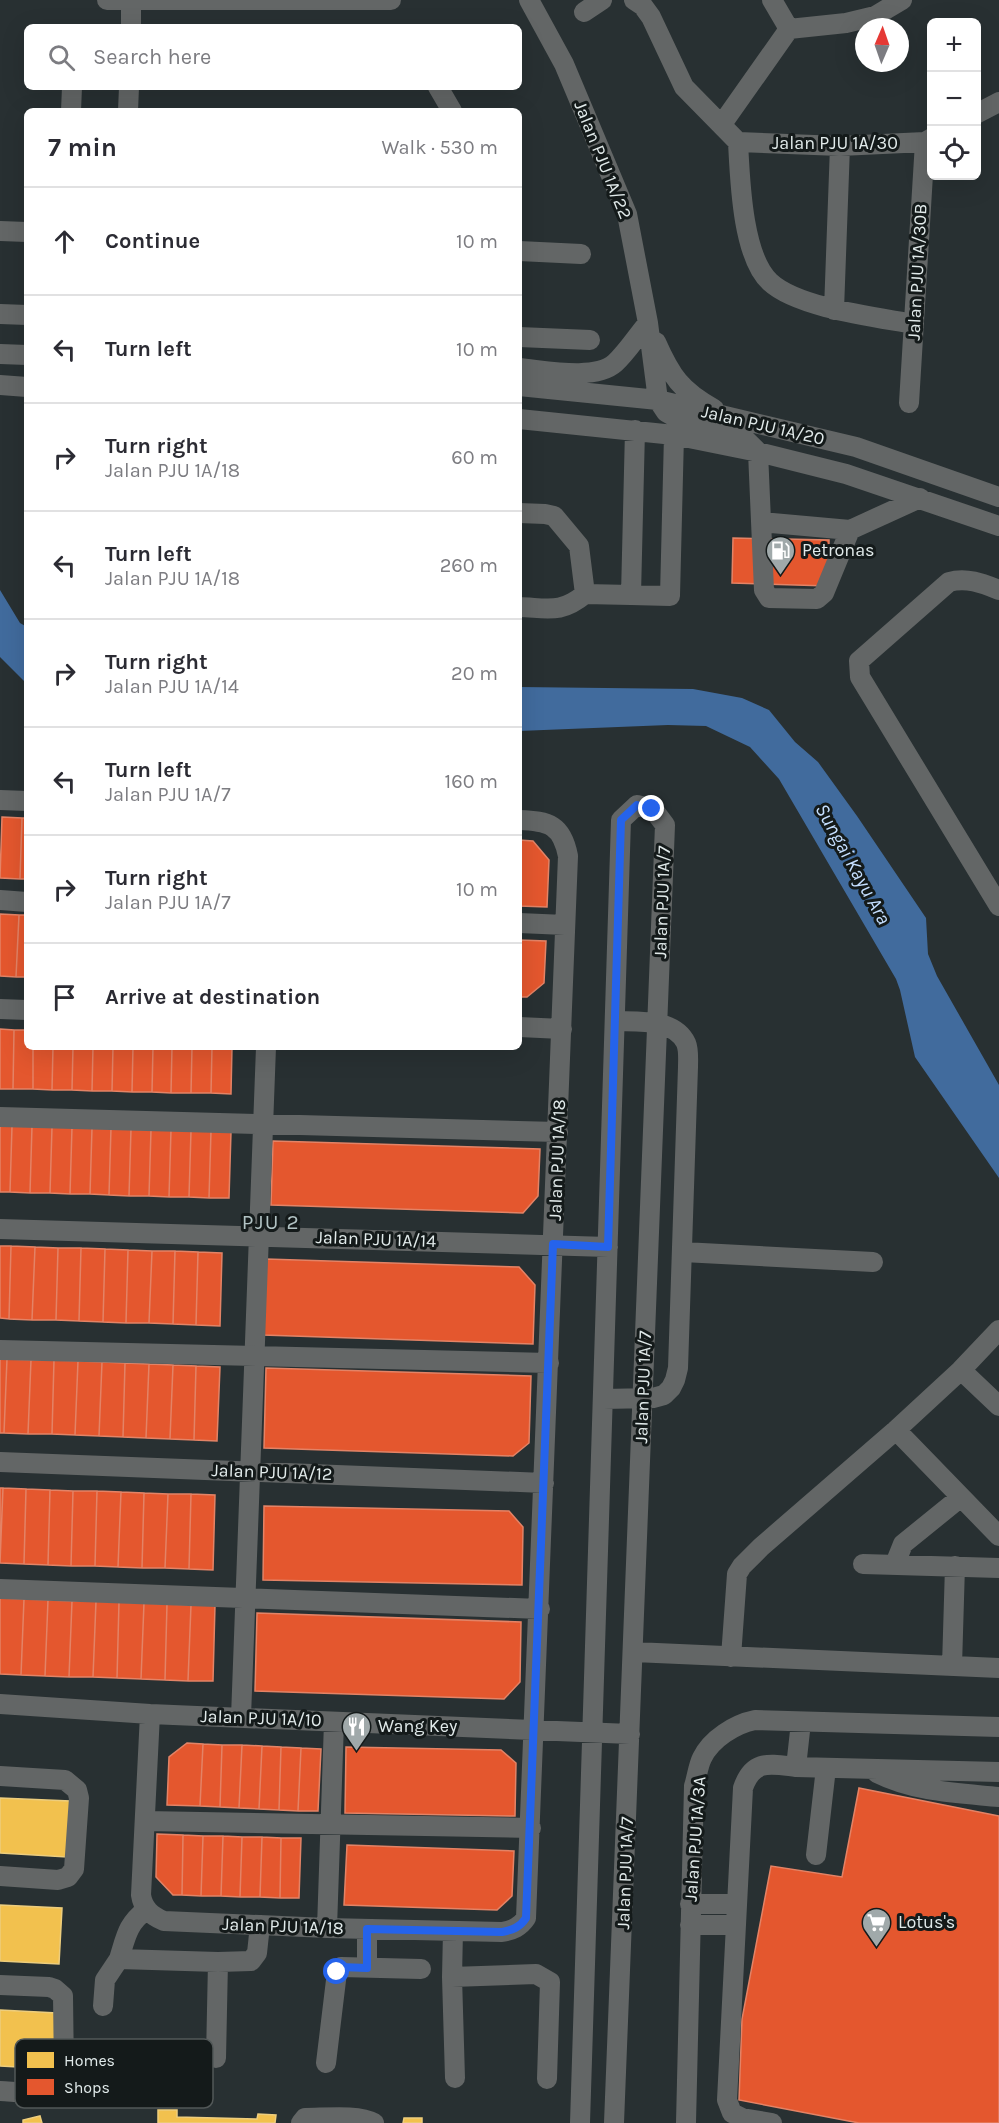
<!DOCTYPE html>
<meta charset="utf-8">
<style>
body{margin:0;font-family:Karla,sans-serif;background:#f2f2f3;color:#2b2b33}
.controls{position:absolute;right:18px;top:18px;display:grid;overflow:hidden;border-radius:9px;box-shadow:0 6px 24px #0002}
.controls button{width:54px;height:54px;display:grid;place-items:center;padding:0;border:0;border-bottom:2px solid #e1e1e2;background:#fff;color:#2b2b33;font:30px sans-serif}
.compass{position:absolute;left:855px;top:18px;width:54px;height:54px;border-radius:50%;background:#fff;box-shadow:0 6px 24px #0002;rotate:2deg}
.stop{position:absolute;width:18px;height:18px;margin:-14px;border:4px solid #2563eb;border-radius:50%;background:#fff}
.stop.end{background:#2563eb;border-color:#fff;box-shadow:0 2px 6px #0008}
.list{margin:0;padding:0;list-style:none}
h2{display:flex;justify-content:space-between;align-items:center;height:78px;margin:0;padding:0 24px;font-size:26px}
h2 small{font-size:20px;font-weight:400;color:#7c7c81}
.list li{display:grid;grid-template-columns:39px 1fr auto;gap:18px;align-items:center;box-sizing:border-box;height:108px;padding:0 24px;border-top:2px solid #e1e1e2}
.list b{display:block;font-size:22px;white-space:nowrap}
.list p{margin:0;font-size:20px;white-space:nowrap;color:#7c7c81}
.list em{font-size:20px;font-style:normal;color:#7c7c81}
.icon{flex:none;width:33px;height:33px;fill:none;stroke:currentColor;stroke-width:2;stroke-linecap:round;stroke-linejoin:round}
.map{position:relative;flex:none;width:999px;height:2123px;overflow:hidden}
.search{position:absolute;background:#fff;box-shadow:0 6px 24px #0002;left:24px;top:24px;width:498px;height:66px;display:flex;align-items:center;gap:15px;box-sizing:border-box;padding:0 21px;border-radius:9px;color:#7c7c81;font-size:22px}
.panel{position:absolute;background:#fff;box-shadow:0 6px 24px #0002;left:24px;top:108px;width:498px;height:942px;border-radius:9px}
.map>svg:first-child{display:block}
.water{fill:#416b9d}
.homes{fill:#f2c14e;stroke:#edcd7d;stroke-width:1.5}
.shops{fill:#e4572e;stroke:#e38366;stroke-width:1.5}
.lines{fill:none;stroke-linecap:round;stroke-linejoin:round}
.minor{stroke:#636666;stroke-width:20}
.route{stroke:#2563eb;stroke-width:8}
.labels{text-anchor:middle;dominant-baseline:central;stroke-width:6;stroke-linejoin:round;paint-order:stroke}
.street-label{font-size:18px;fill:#e1eaea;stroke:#141a1a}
.poi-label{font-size:18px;fill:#e1eaea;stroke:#141a1a;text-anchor:start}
.water-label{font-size:20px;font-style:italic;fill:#c5dfff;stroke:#141a1a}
.quarter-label{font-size:21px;letter-spacing:1.5px;fill:#b1c2c3;stroke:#141a1a}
.key{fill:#141a1a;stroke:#525858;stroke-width:1.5}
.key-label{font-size:16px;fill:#e1eaea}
</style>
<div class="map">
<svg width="999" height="2123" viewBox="0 0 999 2123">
<rect width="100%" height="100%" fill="#283032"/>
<path class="water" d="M0 590 20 623 27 627V684L0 657Z
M519 687 693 689 742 698 769 710 795 742 818 762 857 816 926 918 928 954 937 976 999 1085V1178L915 1057 900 990 896 979 779 779 750 747 706 726 668 725 519 731Z"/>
<path class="homes" d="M0 1798 70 1801 67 1857 0 1853Z
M0 1905 62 1908 59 1964 0 1961Z
M0 2010 57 2013 54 2069 0 2066Z
M158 2110H177V2117L257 2119 258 2114 276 2115 275 2123H158Z
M40 2116 42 2123H23V2120Z
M404 2118H422V2123H403Z"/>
<path class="shops" d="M733 538 829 540 828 586 732 583Z
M2 817 22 818 20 879 0 878Z
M22 818H27V879H20Z
M519 840 533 841 549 860 547 907 519 906Z
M0 914 19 915 16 977 0 976Z
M19 915H27V977H16Z
M519 940 546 941 544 983 527 997H519Z
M0 1029 14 1030 13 1089H0Z
M14 1030H27V1047H33V1089H13Z
M33 1047H53L52 1090 33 1089Z
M53 1047H73L72 1090H52Z
M73 1047H93L92 1091 72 1090Z
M93 1047H113L112 1091H92Z
M113 1047H133L132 1092 112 1091Z
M133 1047H153L152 1092H132Z
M153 1047H172L171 1093 152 1092Z
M172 1047H192L191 1093H171Z
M192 1047H212L211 1093H191Z
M212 1047H232L231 1094 211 1093Z
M0 1125 12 1126 10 1192H0Z
M12 1126H32L30 1193 10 1192Z
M32 1126 52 1127 50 1193H30Z
M52 1127H72L70 1194 50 1193Z
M72 1127 92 1128 90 1194H70Z
M92 1128H111L109 1195 90 1194Z
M111 1128 131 1129 129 1196 109 1195Z
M131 1129 151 1130 149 1196H129Z
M151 1130H171L169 1197 149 1196Z
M171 1130 191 1131 189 1197H169Z
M191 1131H211L209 1198 189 1197Z
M211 1131 231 1132 229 1198H209Z
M273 1141 540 1149 538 1196 523 1213 271 1205Z
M0 1246H11L9 1319 0 1318Z
M11 1246 35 1247 32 1320 9 1319Z
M35 1247 58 1248 56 1320H32Z
M58 1248H81L79 1321 56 1320Z
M81 1248 105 1249 103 1322 79 1321Z
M105 1249 128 1250 126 1323 103 1322Z
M128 1250 152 1251 149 1323H126Z
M152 1251H175L173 1324 149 1323Z
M175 1251 198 1252 196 1325 173 1324Z
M198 1252 222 1253 220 1326 196 1325Z
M266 1259 519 1267 535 1285 533 1344 263 1335Z
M0 1359H7L4 1433H0Z
M7 1359 31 1360 28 1434 4 1433Z
M31 1360H54L52 1434H28Z
M54 1360 78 1361 75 1435 52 1434Z
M78 1361 102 1362 99 1436 75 1435Z
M102 1362 125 1363 123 1437 99 1436Z
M125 1363 149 1364 146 1438 123 1437Z
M149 1364 173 1365 170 1439 146 1438Z
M173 1365 196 1366 194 1440 170 1439Z
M196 1366 220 1367 217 1441 194 1440Z
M266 1368 531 1376 529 1443 513 1456 264 1448Z
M0 1488H3L0 1563Z
M3 1488 26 1489 24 1564 0 1563Z
M26 1489 50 1490 48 1565 24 1564Z
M50 1490 73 1491 71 1566 48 1565Z
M73 1491H97L95 1566H71Z
M97 1491 121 1492 118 1567 95 1566Z
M121 1492 144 1493 142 1568 118 1567Z
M144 1493 168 1494 165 1568H142Z
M168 1494H191L189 1569 165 1568Z
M191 1494 215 1495 213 1570 189 1569Z
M264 1506 509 1511 523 1527 522 1585 263 1580Z
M0 1598 24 1599 21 1675 0 1674Z
M24 1599 48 1600 45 1676 21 1675Z
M48 1600 72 1601 69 1677 45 1676Z
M72 1601H96L93 1677H69Z
M96 1601 119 1602 117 1678 93 1677Z
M119 1602 144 1603 141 1679 117 1678Z
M144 1603 167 1604 165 1680 141 1679Z
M167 1604 191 1605 188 1681 165 1680Z
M191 1605H215L213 1681H188Z
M257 1613 521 1622 520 1682 504 1699 255 1691Z
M187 1743 203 1744 200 1806 167 1805 169 1757Z
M203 1744 222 1745 220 1807 200 1806Z
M222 1745H242L239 1808 220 1807Z
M242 1745 262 1746 259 1809 239 1808Z
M262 1746 281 1747 279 1810 259 1809Z
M281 1747 301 1748 298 1811 279 1810Z
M346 1747 501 1750 516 1763 515 1816 345 1813Z
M301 1748 321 1749 318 1811H298Z
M859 1788 999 1816V2123H859L739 2100 742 2019 771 1866 842 1877Z
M157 1834 183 1835 182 1895H173L156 1877Z
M183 1835 203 1836 201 1896 182 1895Z
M203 1836H223L221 1896H201Z
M223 1836 242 1837 240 1897 221 1896Z
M242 1837H262L260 1897H240Z
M262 1837 281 1838 280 1898 260 1897Z
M281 1838H301L299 1898H280Z
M347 1845 514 1851 512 1896 497 1910 344 1905Z"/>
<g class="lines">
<path class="minor" d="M107 0H391
M529 0 564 64 627 214 648 323 658 400 666 412 673 416 686 422 745 439 758 452 764 590 769 598 817 599 824 593 850 530 920 498
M634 0 643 6 651 17 684 87 738 142C740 179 742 256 770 282 798 308 876 317 914 324
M772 0 789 29
M584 12 602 0
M131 27V0
M789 29 846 23 875 16 902 0
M438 87 452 111
M71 111 72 87
M128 111 129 87
M976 114 999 102
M722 124 789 29
M738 142 840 146 925 142 932 138
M0 231 27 232
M519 251 581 254
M834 310 840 146
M0 314 27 315
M519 337 590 340
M656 342C671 376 681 391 714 409
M0 354 27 355
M519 368C544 370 595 381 615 363 627 352 637 336 648 323
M0 385 27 387
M519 386 658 400 856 447 999 497
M909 403 925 142
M519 419 674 435 758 452 846 474 999 526
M635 430 631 595 670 596 674 435
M519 513 545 514 554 516 579 546 585 594
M761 522 850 530
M999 590C982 583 966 577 949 582L859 661 860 677 999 906
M519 607C548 608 561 614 585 594L631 595
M0 800 27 801
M0 900 27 902
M519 923 565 925
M0 1009 27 1010
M519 1027 562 1029
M0 1117 558 1132
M0 1229 608 1247
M683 1252 873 1262
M0 1350 549 1363
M961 1370 999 1330
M603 1399 653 1398 664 1395 671 1388 675 1380 678 1368 688 1067C688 1060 689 1050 686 1043 674 1018 637 1022 615 1021
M896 1430 999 1536
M0 1462 544 1483
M863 1564 999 1568
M895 1564 903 1544 961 1497
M0 1589 540 1609
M634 1652 999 1668
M731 1657 737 1574 742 1566 761 1547 896 1430 961 1370 999 1406
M952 1666 955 1566
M0 1704 150 1714 630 1734
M150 1714 141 1895C143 1909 152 1916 164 1921L327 1928 502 1932C513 1930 520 1927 526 1918L568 856C562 825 549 821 519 820
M241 1717 266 1047
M796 1767 801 1722
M877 1773C915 1792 957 1793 999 1797
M0 1776 65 1780 77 1790 79 1798 74 1869 68 1877 58 1880 0 1876
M145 1821 531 1828
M816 1855 826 1768
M690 1904H736
M146 1910C127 1924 126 1937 119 1959L218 1962 251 1961 257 1953 260 1925
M690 1925H735
M327 1928 334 1722
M367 1967V1929
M452 1977 453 1931
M0 1985 49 1987 55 1989 63 1996 64 2073C55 2100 23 2092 0 2091
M103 2006 105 1980 119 1959
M216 2058 218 1962
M326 2063 337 1972 341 1967 421 1969
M455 2078 452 1977 536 1974 550 1982 547 2079
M301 2123 305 2118C325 2118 358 2114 374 2123
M580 2123 621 820 637 805 653 809 665 825 614 2123
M686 2123 694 1786C697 1777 698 1766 702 1758 711 1739 735 1724 755 1720L999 1727
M772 2123 742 2118 732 2113 727 2100 743 1788C753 1759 770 1764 796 1767L999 1772"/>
</g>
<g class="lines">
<path class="route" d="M337 1972 340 1967 367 1968V1929L502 1932C513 1930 520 1927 526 1918L553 1244 608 1247 621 820 637 805 652 809"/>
</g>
<defs>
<symbol id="fuel-pin" viewBox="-11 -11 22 30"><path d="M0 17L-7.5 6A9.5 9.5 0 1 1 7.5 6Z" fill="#a0a9aa" stroke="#141a1a"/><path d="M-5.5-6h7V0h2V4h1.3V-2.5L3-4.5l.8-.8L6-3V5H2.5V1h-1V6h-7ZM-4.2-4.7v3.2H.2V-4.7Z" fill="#fff"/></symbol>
<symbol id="restaurant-pin" viewBox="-11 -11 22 30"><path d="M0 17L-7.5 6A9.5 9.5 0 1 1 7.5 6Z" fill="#a0a9aa" stroke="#141a1a"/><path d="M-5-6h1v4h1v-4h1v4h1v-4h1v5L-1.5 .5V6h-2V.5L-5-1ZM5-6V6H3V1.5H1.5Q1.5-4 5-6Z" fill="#fff"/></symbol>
<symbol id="supermarket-pin" viewBox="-11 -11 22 30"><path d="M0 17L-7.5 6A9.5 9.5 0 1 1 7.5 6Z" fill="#a0a9aa" stroke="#141a1a"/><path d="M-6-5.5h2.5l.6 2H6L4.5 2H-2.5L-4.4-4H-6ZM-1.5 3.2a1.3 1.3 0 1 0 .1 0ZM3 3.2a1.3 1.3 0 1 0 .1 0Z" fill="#fff"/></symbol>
</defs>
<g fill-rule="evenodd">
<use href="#fuel-pin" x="764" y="534" width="33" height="45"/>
<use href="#restaurant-pin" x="340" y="1710" width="33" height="45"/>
<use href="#supermarket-pin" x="860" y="1906" width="33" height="45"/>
</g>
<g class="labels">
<g class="street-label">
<text x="835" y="143">Jalan PJU 1A/30</text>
<text transform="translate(603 160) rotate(68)">Jalan PJU 1A/22</text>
<text transform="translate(917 272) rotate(-87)">Jalan PJU 1A/30B</text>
<text transform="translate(763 425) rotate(13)">Jalan PJU 1A/20</text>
<text transform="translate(662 902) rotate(-88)">Jalan PJU 1A/7</text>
<text transform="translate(557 1160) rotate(-88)">Jalan PJU 1A/18</text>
<text transform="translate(376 1239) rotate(2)">Jalan PJU 1A/14</text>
<text transform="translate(643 1387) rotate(-88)">Jalan PJU 1A/7</text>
<text transform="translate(272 1472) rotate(2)">Jalan PJU 1A/12</text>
<text transform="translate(261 1718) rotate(2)">Jalan PJU 1A/10</text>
<text transform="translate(695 1839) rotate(-86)">Jalan PJU 1A/3A</text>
<text transform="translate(625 1873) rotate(-88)">Jalan PJU 1A/7</text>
<text transform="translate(283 1926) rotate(2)">Jalan PJU 1A/18</text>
</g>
<g class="poi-label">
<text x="802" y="550">Petronas</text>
<text x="378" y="1726">Wang Key</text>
<text x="898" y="1922">Lotus's</text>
</g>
<g class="water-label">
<text transform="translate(853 864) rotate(61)">Sungai Kayu Ara</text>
</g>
<g class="quarter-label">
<text x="271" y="1222">PJU 2</text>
</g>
</g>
<rect x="15" y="2039" width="198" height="69" rx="9" class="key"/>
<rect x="27" y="2052" width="27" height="16" fill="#f2c14e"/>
<rect x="27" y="2079" width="27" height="16" fill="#e4572e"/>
<g class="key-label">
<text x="64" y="2066">Homes</text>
<text x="64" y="2093">Shops</text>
</g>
</svg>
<div class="controls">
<button>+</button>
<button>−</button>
<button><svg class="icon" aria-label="locate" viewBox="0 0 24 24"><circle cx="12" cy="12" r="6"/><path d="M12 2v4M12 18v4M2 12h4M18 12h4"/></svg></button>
</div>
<svg class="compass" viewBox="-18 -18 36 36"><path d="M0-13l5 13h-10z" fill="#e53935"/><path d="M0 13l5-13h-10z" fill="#7c7c81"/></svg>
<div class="stop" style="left:337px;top:1972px"></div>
<div class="stop end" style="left:652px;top:809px"></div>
<div class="search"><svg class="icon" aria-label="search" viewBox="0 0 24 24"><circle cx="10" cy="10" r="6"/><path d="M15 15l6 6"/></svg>Search here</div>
<section class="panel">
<h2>7 min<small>Walk · 530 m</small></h2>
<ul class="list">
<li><svg class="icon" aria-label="ahead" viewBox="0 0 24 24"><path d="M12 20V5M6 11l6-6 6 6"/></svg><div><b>Continue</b></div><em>10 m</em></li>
<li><svg class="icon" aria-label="left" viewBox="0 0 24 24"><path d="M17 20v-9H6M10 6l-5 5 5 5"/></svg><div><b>Turn left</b></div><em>10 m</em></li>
<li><svg class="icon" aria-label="right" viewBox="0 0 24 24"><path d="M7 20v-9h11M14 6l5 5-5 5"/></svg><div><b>Turn right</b><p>Jalan PJU 1A/18</p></div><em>60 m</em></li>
<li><svg class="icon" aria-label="left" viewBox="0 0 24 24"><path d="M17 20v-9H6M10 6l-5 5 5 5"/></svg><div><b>Turn left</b><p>Jalan PJU 1A/18</p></div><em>260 m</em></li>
<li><svg class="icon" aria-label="right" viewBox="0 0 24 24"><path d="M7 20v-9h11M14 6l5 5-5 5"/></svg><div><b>Turn right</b><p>Jalan PJU 1A/14</p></div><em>20 m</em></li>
<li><svg class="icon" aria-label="left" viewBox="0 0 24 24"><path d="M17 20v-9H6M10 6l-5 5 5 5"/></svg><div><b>Turn left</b><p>Jalan PJU 1A/7</p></div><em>160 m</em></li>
<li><svg class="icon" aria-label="right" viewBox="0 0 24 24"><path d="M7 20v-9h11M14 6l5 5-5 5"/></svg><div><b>Turn right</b><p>Jalan PJU 1A/7</p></div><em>10 m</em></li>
<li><svg class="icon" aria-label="arrive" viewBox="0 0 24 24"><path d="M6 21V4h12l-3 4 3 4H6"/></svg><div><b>Arrive at destination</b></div></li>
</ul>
</section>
</div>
